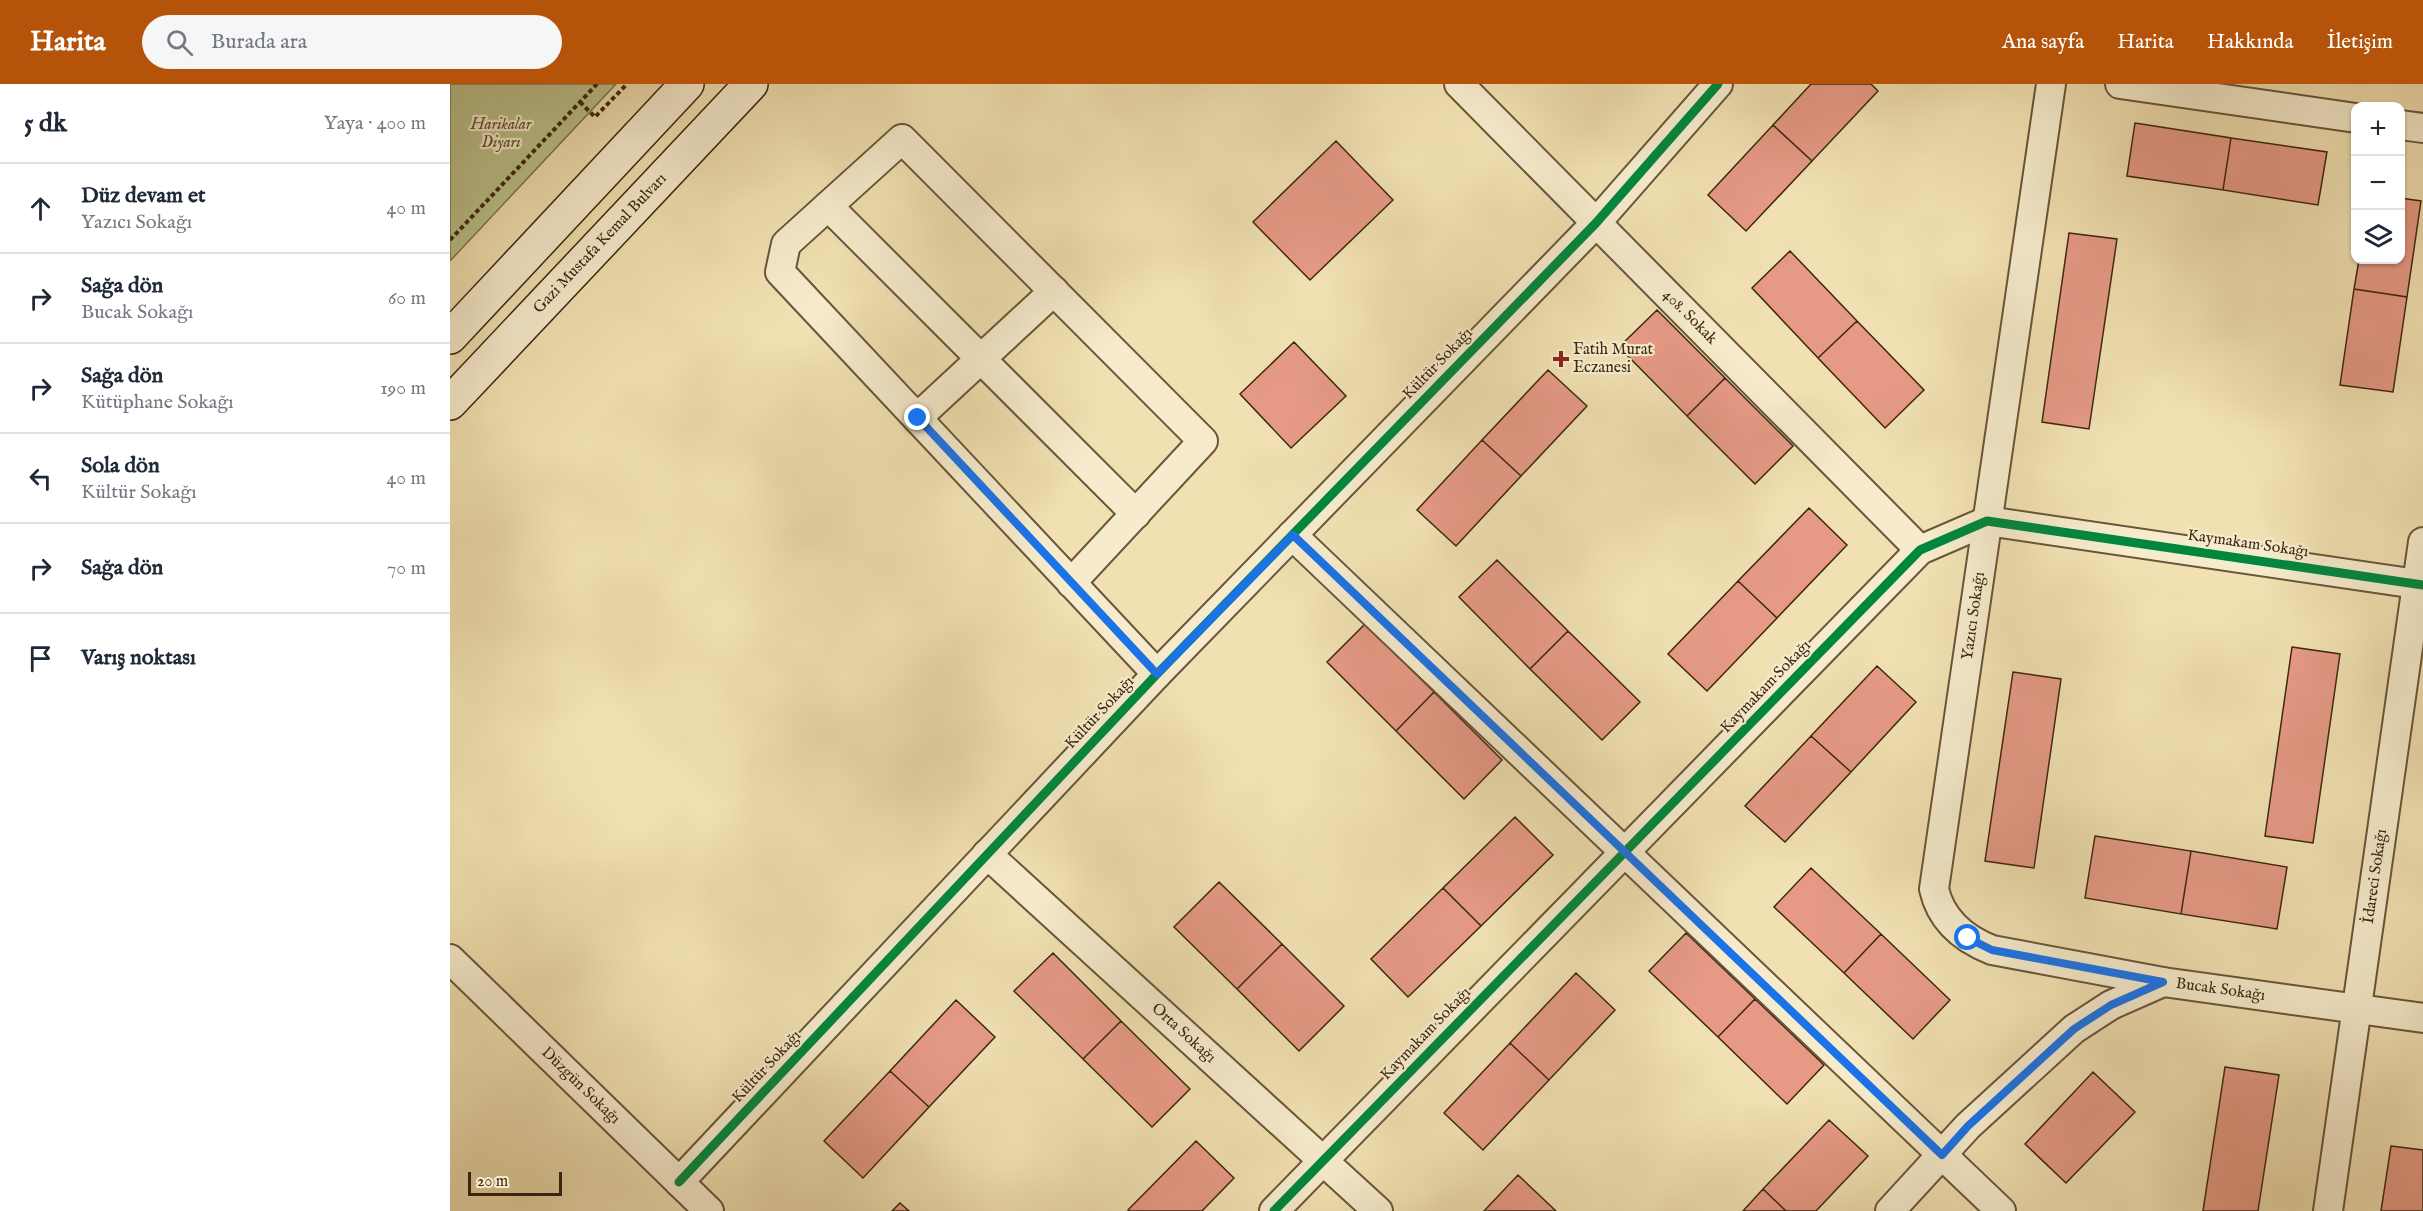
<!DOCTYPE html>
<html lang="tr">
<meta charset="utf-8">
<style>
body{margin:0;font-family:"IM FELL English",serif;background:#f6f6f7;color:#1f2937}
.controls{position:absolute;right:18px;top:18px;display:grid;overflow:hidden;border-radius:12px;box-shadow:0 2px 4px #0004}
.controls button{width:54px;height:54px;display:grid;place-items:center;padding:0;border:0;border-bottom:2px solid #e0e1e3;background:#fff;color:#1f2937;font:30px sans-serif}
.scale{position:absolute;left:18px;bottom:15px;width:94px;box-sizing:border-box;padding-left:6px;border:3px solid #3d2610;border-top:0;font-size:16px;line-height:21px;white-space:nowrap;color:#3d2610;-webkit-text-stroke:4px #f6eccd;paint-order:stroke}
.stop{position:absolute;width:18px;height:18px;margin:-14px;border:4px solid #1a73e8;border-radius:50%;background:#fff}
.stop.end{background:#1a73e8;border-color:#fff;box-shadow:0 2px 6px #0008}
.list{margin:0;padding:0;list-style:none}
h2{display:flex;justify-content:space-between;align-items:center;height:78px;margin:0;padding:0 24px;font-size:26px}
h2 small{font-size:20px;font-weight:400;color:#747a83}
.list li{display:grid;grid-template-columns:39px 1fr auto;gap:18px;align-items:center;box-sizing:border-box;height:90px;padding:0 24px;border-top:2px solid #e0e1e3}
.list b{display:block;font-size:22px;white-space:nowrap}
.list p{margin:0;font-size:20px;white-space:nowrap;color:#747a83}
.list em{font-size:20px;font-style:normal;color:#747a83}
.icon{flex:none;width:33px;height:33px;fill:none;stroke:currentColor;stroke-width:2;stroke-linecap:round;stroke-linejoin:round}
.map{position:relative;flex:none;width:1973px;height:1127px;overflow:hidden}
header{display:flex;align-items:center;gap:36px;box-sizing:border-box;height:84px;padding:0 30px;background:#b45309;color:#fff}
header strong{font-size:28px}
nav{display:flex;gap:33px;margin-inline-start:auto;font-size:21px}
.search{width:420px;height:54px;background:#f6f6f7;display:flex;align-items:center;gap:15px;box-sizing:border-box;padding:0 21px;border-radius:33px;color:#747a83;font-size:22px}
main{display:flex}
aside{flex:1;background:#fff}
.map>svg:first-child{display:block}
.green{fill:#bbc28c;stroke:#7c744e;stroke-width:1.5}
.building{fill:#e69a86;stroke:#3d2610;stroke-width:1.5}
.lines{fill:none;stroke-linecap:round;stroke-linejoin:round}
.street-casing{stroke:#6a5538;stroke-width:32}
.secondary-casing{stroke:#3d2610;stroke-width:36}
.path{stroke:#3d2610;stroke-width:4;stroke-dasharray:4.5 3;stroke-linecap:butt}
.street{stroke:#f6eccd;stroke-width:28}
.secondary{stroke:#f6eccd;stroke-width:33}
.cycleway-casing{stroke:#f6eccd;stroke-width:13}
.cycleway{stroke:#00873e;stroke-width:9}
.route{stroke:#1a73e8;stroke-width:8}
.poi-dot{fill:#8f2418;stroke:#f6eccd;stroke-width:2}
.labels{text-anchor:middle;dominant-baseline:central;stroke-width:4.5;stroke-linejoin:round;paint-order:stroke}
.park-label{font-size:16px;font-style:italic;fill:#5c4d2f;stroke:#f6eccd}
.street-label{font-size:16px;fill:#3d2610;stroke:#f6eccd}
.poi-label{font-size:16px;fill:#3d2610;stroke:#f6eccd;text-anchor:start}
</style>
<header>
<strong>Harita</strong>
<div class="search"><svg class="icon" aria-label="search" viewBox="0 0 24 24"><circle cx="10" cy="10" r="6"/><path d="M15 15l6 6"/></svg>Burada ara</div>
<nav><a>Ana sayfa</a><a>Harita</a><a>Hakkında</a><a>İletişim</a></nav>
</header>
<main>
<aside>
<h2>5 dk<small>Yaya · 400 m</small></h2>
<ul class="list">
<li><svg class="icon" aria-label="ahead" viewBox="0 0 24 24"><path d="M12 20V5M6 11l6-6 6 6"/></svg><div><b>Düz devam et</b><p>Yazıcı Sokağı</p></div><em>40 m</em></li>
<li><svg class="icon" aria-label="right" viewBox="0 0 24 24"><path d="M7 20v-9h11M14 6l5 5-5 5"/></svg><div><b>Sağa dön</b><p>Bucak Sokağı</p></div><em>60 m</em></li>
<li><svg class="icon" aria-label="right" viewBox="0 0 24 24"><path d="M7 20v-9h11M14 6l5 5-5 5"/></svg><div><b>Sağa dön</b><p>Kütüphane Sokağı</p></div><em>190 m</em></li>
<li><svg class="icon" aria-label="left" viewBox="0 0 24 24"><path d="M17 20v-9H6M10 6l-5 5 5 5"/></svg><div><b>Sola dön</b><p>Kültür Sokağı</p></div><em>40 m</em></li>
<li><svg class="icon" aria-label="right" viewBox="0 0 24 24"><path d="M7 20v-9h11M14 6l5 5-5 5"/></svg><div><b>Sağa dön</b></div><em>70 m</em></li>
<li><svg class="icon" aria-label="arrive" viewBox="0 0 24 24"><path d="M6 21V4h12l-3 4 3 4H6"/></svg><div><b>Varış noktası</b></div></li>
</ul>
</aside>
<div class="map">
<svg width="1973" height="1127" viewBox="0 0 1973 1127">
<rect width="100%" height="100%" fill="#f1e1b2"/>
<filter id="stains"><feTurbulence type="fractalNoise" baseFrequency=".00333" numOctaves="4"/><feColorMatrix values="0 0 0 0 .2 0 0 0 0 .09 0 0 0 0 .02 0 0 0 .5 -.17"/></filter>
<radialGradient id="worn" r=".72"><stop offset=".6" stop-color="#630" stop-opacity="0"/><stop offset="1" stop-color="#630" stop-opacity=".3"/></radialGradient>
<path class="green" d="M0 0H166L0 177Z"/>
<path class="building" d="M1361 0H1421L1428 7 1362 77 1323 41Z
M1685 39 1781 54 1773 106 1677 92Z
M1323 41 1362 77 1296 147 1258 111Z
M1781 54 1877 68 1868 121 1773 106Z
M886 57 943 116 860 196 803 138Z
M1950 114 1971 117 1957 213 1904 205 1909 176H1950Z
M1619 149 1667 155 1639 345 1592 338Z
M1340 167 1407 237 1368 274 1302 204Z
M1904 205 1957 213 1943 308 1890 301Z
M1207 226 1275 294 1237 332 1169 263Z
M1407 237 1474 306 1435 344 1368 274Z
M844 258 896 312 841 364 790 310Z
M1098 286 1137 322 1071 392 1032 356Z
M1275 294 1343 362 1305 400 1237 332Z
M1032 356 1071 392 1006 462 967 426Z
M1359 424 1397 461 1327 534 1288 497Z
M1047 476 1118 547 1080 585 1009 513Z
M1288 497 1327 534 1257 607 1218 570Z
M915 540 984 608 946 647 877 578Z
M1118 547 1190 618 1152 656 1080 585Z
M1842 563 1890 570 1863 759 1815 752Z
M1427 582 1466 618 1401 688 1361 652Z
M1563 588 1611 595 1584 784 1535 777Z
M984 608 1052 676 1014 715 946 647Z
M1361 652 1401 688 1335 758 1295 722Z
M1065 733 1103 771 1031 842 993 804Z
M1645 752 1741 767 1731 830 1635 814Z
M1741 767 1837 783 1827 845 1731 830Z
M1361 784 1431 850 1394 889 1324 823Z
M769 798 832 860 787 905 724 843Z
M993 804 1031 842 958 913 921 875Z
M1236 849 1305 915 1268 953 1199 887Z
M1431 850 1500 916 1463 955 1394 889Z
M832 860 894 922 849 967 787 905Z
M603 869 671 937 633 975 564 907Z
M1126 889 1165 926 1099 996 1060 959Z
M1305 915 1374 981 1337 1020 1268 953Z
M506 916 545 953 479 1023 440 987Z
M671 937 740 1005 702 1043 633 975Z
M1060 959 1099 996 1033 1066 994 1029Z
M1775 983 1829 991 1808 1127H1753Z
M440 987 479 1023 413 1094 374 1057Z
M1643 988 1685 1028 1616 1099 1575 1060Z
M1379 1036 1418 1072 1366 1127H1336L1313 1105Z
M746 1057 784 1094 752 1127H679L678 1126Z
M1941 1062 1973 1066V1127H1931Z
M1068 1091 1106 1127H1034Z
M1313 1105 1336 1127H1293Z
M450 1119 459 1127H442Z"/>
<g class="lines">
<defs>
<g id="street">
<path id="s1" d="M1009 0 1470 466"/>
<path d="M1601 0 1484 805C1491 836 1514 855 1542 866L1713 898"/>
<path d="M1670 0 1906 34"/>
<path d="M1950 41 1973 44"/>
<path d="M378 122 686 430"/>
<path d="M467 334 604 207"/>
<path d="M842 451 1551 1127"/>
<path d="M621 499 753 357 452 55 336 160 330 188 707 590"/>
<path id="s2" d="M537 770 928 1127"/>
<path id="s3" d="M0 875 259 1127"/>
<path d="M229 1098 707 590 1146 139 1268 0"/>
<path d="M824 1127 1470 466 1537 437 1973 501"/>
<path id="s4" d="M1440 1127 1518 1042 1624 945 1661 921 1713 898 1973 934"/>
<path id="s5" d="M1878 1127 1973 458"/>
</g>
<g id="secondary">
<path d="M0 253 237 0"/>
<path id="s6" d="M0 319 301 0"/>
</g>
</defs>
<use href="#street" class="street-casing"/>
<use href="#secondary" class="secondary-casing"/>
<path class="path" d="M130 18 145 33 177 0
M0 156 147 0"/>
<use href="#street" class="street"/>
<use href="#secondary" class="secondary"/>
<defs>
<path id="cycleway" d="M229 1098 707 590 1146 139 1268 0
M824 1127 1470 466 1537 437 1973 501"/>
</defs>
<use href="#cycleway" class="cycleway-casing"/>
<use href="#cycleway" class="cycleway"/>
</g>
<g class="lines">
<path class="route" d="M468 334 707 590 843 451 1492 1071 1518 1042 1624 945 1661 921 1713 898 1542 866 1518 854"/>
</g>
<path class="poi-dot" d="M1108 266h6v6h6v6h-6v6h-6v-6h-6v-6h6z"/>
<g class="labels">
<g class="park-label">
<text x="51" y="41">Harikalar<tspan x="51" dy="18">Diyarı</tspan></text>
</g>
<g class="street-label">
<text stroke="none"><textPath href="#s6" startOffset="219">Gazi Mustafa Kemal Bulvarı</textPath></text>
<text stroke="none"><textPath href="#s1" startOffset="328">408. Sokak</textPath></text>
<text transform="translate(988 280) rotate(-46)">Kültür Sokağı</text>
<text transform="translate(1798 460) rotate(8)">Kaymakam Sokağı</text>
<text transform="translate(1524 532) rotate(-82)">Yazıcı Sokağı</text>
<text transform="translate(1316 603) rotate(-46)">Kaymakam Sokağı</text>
<text transform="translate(650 629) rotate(-47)">Kültür Sokağı</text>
<text stroke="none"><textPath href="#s5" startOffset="338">İdareci Sokağı</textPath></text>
<text stroke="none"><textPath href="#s4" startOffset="418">Bucak Sokağı</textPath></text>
<text stroke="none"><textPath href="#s2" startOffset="266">Orta Sokağı</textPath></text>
<text transform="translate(976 950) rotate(-46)">Kaymakam Sokağı</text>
<text transform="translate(317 983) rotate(-47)">Kültür Sokağı</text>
<text stroke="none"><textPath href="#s3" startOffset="182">Düzgün Sokağı</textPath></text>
</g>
<g class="poi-label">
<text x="1123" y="266">Fatih Murat<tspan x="1123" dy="18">Eczanesi</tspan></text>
</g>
</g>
<rect width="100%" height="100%" filter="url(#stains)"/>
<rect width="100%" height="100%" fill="url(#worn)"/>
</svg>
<div class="controls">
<button>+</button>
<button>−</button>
<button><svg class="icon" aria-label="layers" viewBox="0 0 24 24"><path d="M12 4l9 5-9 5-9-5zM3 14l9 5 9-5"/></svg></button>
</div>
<div class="scale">20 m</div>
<div class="stop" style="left:1518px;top:854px"></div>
<div class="stop end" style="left:468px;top:334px"></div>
</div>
</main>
